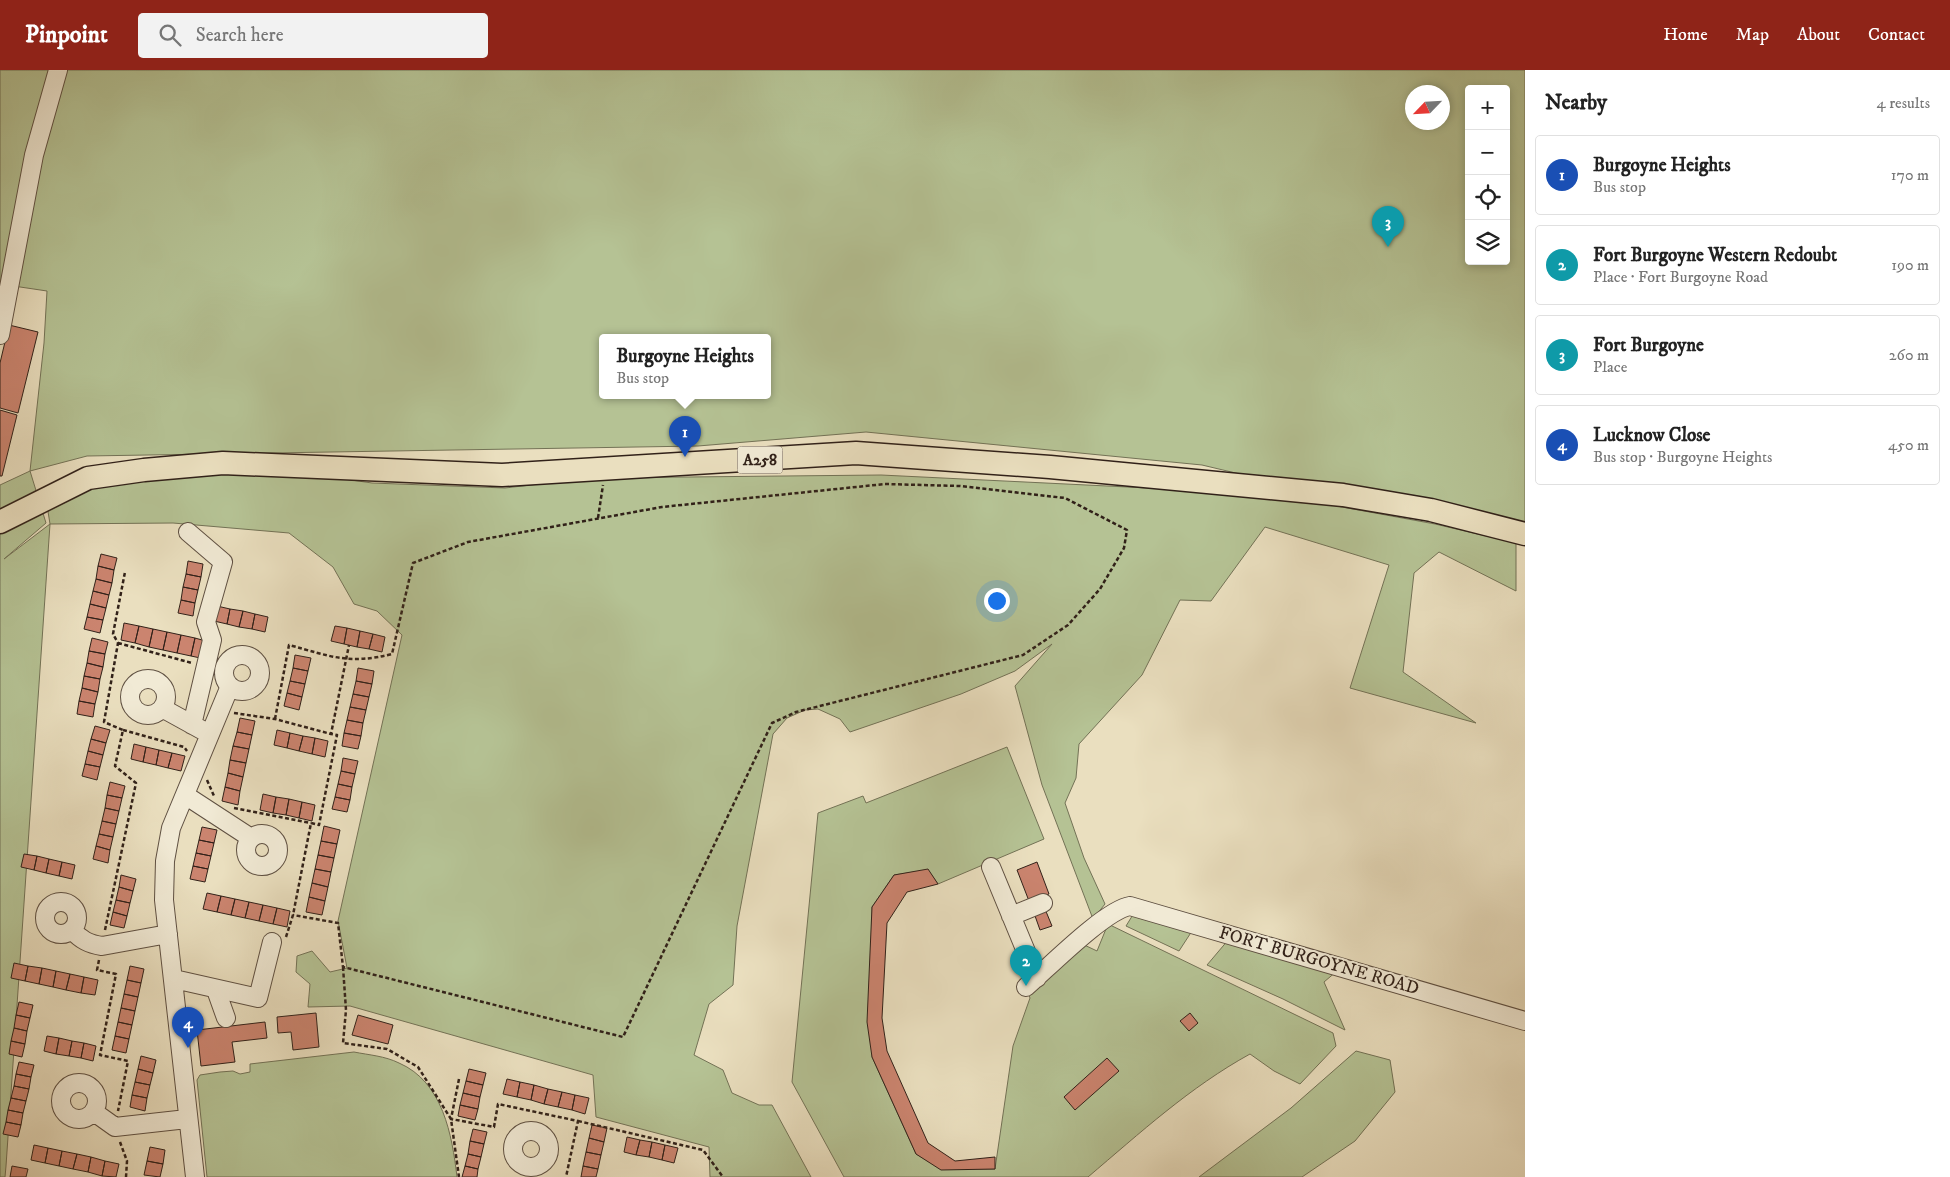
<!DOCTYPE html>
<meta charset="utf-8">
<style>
body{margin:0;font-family:"IM FELL DW Pica",serif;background:#f2f2f2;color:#222}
.controls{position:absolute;right:15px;top:15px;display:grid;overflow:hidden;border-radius:5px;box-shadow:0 2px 8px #0003}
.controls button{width:45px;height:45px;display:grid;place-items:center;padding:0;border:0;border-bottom:1px solid #e0e0e0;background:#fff;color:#222;font:25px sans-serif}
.compass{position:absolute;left:1405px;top:15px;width:45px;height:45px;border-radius:50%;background:#fff;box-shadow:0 2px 8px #0003;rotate:245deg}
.you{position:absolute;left:996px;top:530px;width:18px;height:18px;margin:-12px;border:4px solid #fff;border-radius:50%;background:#1a73e8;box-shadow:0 0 0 8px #1a73e833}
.badge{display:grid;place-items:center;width:32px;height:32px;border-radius:50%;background:#8f2418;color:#fff;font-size:16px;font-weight:700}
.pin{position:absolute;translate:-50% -41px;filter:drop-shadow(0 1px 2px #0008)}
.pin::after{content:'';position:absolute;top:26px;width:18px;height:15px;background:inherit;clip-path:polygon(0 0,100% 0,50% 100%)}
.popup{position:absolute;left:599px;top:264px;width:172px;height:65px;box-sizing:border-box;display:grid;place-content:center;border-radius:5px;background:#fff;filter:drop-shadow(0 1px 4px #0005);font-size:16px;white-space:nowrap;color:#767676}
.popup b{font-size:19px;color:#222}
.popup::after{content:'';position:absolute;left:50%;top:100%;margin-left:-10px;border:10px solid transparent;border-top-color:#fff}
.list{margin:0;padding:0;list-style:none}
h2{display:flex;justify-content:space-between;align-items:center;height:65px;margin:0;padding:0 20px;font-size:21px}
h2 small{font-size:16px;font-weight:400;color:#767676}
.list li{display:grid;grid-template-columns:32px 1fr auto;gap:15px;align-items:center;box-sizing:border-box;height:80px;margin:0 10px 10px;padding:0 10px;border:1px solid #e0e0e0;border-radius:5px}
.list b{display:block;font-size:19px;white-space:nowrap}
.list p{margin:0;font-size:16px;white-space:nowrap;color:#767676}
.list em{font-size:16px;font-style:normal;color:#767676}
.icon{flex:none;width:28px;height:28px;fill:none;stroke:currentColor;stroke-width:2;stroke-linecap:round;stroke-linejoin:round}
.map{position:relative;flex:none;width:1525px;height:1107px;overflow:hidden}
header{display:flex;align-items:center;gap:30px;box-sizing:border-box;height:70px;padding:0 25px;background:#8f2418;color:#fff}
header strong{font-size:24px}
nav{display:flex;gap:28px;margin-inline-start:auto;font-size:18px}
.search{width:350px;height:45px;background:#f2f2f2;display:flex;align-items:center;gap:12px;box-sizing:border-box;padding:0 18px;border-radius:5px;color:#767676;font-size:19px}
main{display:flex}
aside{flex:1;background:#fff}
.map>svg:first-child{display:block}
.green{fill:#b5c294;stroke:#737256;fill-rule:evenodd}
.building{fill:#cb846f;stroke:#312119}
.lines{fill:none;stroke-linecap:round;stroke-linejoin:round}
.minor-casing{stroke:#5f5042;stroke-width:20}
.major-casing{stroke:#312119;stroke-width:25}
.path{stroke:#312119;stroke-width:2.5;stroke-dasharray:4 2.5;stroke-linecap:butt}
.minor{stroke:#f1ead5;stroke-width:18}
.major{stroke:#eadfbf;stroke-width:22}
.labels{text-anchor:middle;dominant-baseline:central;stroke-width:4;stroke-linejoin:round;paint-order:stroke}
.shield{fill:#f1ead5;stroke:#6b5d51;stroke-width:1}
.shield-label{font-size:16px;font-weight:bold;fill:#312119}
.street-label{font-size:18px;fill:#312119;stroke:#f1ead5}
</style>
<header>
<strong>Pinpoint</strong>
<div class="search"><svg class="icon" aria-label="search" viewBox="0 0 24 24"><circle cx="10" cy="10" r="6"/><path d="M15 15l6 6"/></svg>Search here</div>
<nav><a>Home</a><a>Map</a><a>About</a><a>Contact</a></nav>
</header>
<main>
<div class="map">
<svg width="1525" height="1107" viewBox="0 0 1525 1107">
<rect width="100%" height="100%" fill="#eadfbf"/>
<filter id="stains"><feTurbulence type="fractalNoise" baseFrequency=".004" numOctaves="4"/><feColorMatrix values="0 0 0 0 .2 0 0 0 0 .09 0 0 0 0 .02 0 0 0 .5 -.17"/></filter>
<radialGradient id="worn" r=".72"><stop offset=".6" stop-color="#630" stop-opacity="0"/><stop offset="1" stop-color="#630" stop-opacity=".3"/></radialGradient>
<path class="green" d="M0 0H1525V458L1265 410 1202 395 866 362 698 376 87 386 30 401 46 453 4 489 50 454 46 429 93 407 233 393 372 413 505 418 591 408 881 405 1271 424 1435 454 1516 473V521L1439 482 1414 503 1403 602 1476 653 1350 618 1389 495 1265 457 1211 531 1180 530 1142 605 1079 674 1076 708 1065 733 1084 788 1105 834 1093 849 1042 715 1015 616 1052 574 1015 601 961 624 850 662 840 649 818 639 805 640 787 648 773 664 737 856 733 915 709 934 694 985 723 1000 732 1023 759 1035H772L811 1107H710L709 1077 596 1047 593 1005 350 936 308 937 310 914 296 902 297 886 312 881 330 902 347 898 338 851 402 565 377 541 354 534 333 497 289 463 173 453 50 454 6 1096 5 1107H0V415L30 401 44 273 47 221 0 214ZM1469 19H1506V191H1469ZM1412 22H1442V52H1412ZM602 268H768V326H602Z
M1007 677 1044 769 938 814 928 800 894 805 872 837V987L916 1084 942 1099H995L1013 976 1030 928 1026 917 1078 872 1097 881 1108 854 1333 963 1336 976 1300 1014 1274 1001 1250 984C1190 1017 1140 1063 1088 1107H844L792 1012 818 743 863 726 866 733Z
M1134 843 1192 861 1179 881 1126 856Z
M1229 869 1337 901 1324 912 1345 960 1283 929 1207 895Z
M1356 981 1390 990 1395 1022 1355 1071 1302 1107H1199L1291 1038Z
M354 982C369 985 385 986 399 993 443 1012 452 1065 457 1107H207L197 1010 200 1005 220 1002 233 1001 240 1004 250 1002V994Z"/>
<path class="building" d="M9 255 38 262 18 343 0 338V293Z
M0 340 17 345 2 406H0Z
M101 484 117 488 114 500 98 496Z
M188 491 203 494 201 507 186 504Z
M98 496 114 500 112 513 96 509Z
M186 504 201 507 198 520 183 517Z
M96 509 112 513 109 525 93 521Z
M183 517 198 520 195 533 181 530Z
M93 521 109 525 106 538 90 534Z
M181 530 195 533 193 546 178 543Z
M90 534 106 538 103 550 87 547Z
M217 536 230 539 227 554 214 551Z
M230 539 243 541 239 557 227 554Z
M243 541 255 544 252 559 239 557Z
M255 544 268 547 265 562 252 559Z
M87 547 103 550 100 563 84 559Z
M124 553 139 556 135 573 121 570Z
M139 556 153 559 149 577 135 573Z
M335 556 347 558 344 574 331 571Z
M347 558 360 561 357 577 344 574Z
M153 559 167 562 163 580 149 577Z
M360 561 373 564 369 579 357 577Z
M167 562 181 565 177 583 163 580Z
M373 564 385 567 382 582 369 579Z
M181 565 195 568 191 586 177 583Z
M92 568 108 572 105 584 89 581Z
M195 568 209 572 205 589 191 586Z
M89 581 105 584 103 597 87 593Z
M295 585 311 588 308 601 293 598Z
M87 593 103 597 100 609 84 606Z
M293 598 308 601 305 614 290 611Z
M358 598 374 601 372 614 356 611Z
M84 606 100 609 98 622 82 618Z
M290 611 305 614 302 627 287 623Z
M356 611 372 614 369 627 353 624Z
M82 618 98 622 95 634 79 631Z
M287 623 302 627 299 640 284 636Z
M353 624 369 627 366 640 350 637Z
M79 631 95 634 93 647 77 644Z
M350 637 366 640 363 653 347 650Z
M240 648 255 651 252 665 237 662Z
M347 650 363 653 361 666 344 663Z
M95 656 110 660 106 673 91 669Z
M277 660 290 663 287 678 274 675Z
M237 662 252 665 249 679 233 676Z
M290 663 303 666 299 681 287 678Z
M344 663 361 666 358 679 342 676Z
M303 666 315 668 312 684 299 681Z
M315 668 328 671 325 687 312 684Z
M91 669 106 673 103 685 88 681Z
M134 674 146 677 143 692 131 689Z
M233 676 249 679 246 693 230 690Z
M146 677 159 680 156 695 143 692Z
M159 680 172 683 168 698 156 695Z
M88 681 103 685 100 697 85 694Z
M172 683 185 686 181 701 168 698Z
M343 688 358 691 355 704 341 701Z
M230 690 246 693 243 707 228 703Z
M85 694 100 697 97 710 82 706Z
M341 701 355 704 352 717 338 714Z
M228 703 243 707 240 721 225 717Z
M110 712 125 716 122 728 107 725Z
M338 714 352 717 350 730 335 727Z
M225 717 240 721 238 735 222 731Z
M263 724 276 727 273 743 260 740Z
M107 725 122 728 119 741 105 738Z
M276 727 289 729 286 745 273 743Z
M335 727 350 730 347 742 332 739Z
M289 729 302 732 299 748 286 745Z
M302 732 315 735 312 751 299 748Z
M105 738 119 741 116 754 102 751Z
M102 751 116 754 113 767 99 764Z
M324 756 340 760 337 774 321 771Z
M202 757 217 760 214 773 199 770Z
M99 764 113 767 110 780 96 776Z
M199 770 214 773 211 786 196 783Z
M321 771 337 774 334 788 318 785Z
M96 776 110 780 108 793 93 789Z
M196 783 211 786 208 799 193 796Z
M24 784 37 786 34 800 21 797Z
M318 785 334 788 331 802 315 799Z
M37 786 49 789 46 803 34 800Z
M49 789 62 792 59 806 46 803Z
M62 792 75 795 72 809 59 806Z
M1037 792 1049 824 1029 831 1017 800Z
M193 796 208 799 205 812 190 809Z
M315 799 331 802 328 817 312 813Z
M928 799 938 814 907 822 887 853 882 948 887 981 928 1073 955 1091 995 1087V1099L941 1100 916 1084 872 987 867 952 872 837 894 805Z
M121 805 136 809 133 821 119 817Z
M312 813 328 817 325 831 309 827Z
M119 817 133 821 130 833 116 830Z
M207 823 221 826 217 842 203 839Z
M221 826 235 829 231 845 217 842Z
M309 827 325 831 322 845 306 842Z
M235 829 249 832 245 848 231 845Z
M116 830 130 833 127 846 113 842Z
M249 832 263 835 259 851 245 848Z
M263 835 277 838 273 854 259 851Z
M277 838 290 841 287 857 273 854Z
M1045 839 1052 856 1040 860 1034 843Z
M113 842 127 846 124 858 110 855Z
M14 893 28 896 25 911 11 908Z
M28 896 42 898 39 914 25 911Z
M130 896 144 899 141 913 127 910Z
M42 898 56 901 53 917 39 914Z
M56 901 70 904 66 920 53 917Z
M70 904 84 907 81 923 66 920Z
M84 907 98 910 95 925 81 923Z
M127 910 141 913 138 927 124 924Z
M124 924 138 927 135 941 121 938Z
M19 932 33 935 30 948 16 945Z
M121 938 135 941 132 955 118 952Z
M316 943 319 977 293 980 291 962 278 963 277 947Z
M1190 943 1198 953 1189 961 1180 951Z
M16 945 30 948 27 961 14 958Z
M358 945 393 955 388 974 352 965Z
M118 952 132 955 129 969 115 966Z
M265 952 267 968 232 972 235 992 201 996 197 960Z
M14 958 27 961 25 974 11 971Z
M47 966 59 968 56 984 44 981Z
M115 966 129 969 126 983 112 980Z
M59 968 72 971 69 986 56 984Z
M11 971 25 974 22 987 9 984Z
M72 971 84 973 81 988 69 986Z
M84 973 96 976 93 991 81 988Z
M141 986 156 990 153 1003 138 999Z
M1107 988 1119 1001 1075 1040 1064 1027Z
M19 992 34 995 31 1007 16 1004Z
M138 999 153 1003 150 1015 135 1012Z
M469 999 486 1003 483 1015 466 1011Z
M16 1004 31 1007 29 1019 14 1016Z
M507 1009 520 1012 517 1027 503 1024Z
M466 1011 483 1015 480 1027 463 1023Z
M135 1012 150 1015 147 1028 132 1025Z
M520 1012 534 1015 531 1030 517 1027Z
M534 1015 548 1019 544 1034 531 1030Z
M14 1016 29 1019 26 1031 11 1028Z
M548 1019 562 1022 558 1037 544 1034Z
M562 1022 575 1025 572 1040 558 1037Z
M463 1023 480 1027 478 1039 460 1035Z
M132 1025 147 1028 145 1041 130 1037Z
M575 1025 589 1028 585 1044 572 1040Z
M11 1028 26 1031 23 1043 8 1040Z
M460 1035 478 1039 475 1050 458 1046Z
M8 1040 23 1043 21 1055 6 1052Z
M6 1052 21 1055 18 1067 3 1064Z
M592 1055 607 1058 604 1072 589 1068Z
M473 1059 487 1062 484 1074 470 1071Z
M627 1067 640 1070 636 1085 624 1082Z
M589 1068 604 1072 601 1085 586 1082Z
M640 1070 652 1072 649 1087 636 1085Z
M470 1071 484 1074 481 1087 468 1084Z
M652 1072 665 1075 662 1090 649 1087Z
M34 1075 48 1078 45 1093 31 1090Z
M665 1075 678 1078 674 1093 662 1090Z
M150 1077 165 1080 163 1094 147 1091Z
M48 1078 62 1081 59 1096 45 1093Z
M62 1081 77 1084 73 1099 59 1096Z
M586 1082 601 1085 598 1099 583 1096Z
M77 1084 91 1087 88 1102 73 1099Z
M468 1084 481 1087 478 1099 465 1096Z
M91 1087 105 1091 102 1106 88 1102Z
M105 1091 119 1094 116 1107 102 1106Z
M147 1091 163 1094 160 1107 144 1105Z
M12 1096 28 1099 26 1107H10Z
M465 1096 478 1099 477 1107H462Z
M583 1096 598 1099 596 1107H581Z"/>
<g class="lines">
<defs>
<path id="minor" d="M0 265 34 85 58 0
M188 462 223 492 206 552 212 570 192 655
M224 603a18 18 0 1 1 36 0a18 18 0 1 1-36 0Z
M130 627a18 18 0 1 1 36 0a18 18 0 1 1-36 0Z
M162 638 202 660
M185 725 251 768
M246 780a16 16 0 1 1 32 0a16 16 0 1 1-32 0Z
M991 797 1037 908
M45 848a16 16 0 1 1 32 0a16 16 0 1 1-32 0Z
M1011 846 1043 833
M72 860C81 870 89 874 102 876L168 864
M174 909 258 928 272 872
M1026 917C1048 898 1105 840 1130 836L1525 951
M216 920 226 948
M61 1031a18 18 0 1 1 36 0a18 18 0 1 1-36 0Z
M94 1042 115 1057 187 1049
M513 1079a18 18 0 1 1 36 0a18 18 0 1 1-36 0Z
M195 1107 164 830 165 791 171 758 230 616"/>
<path id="major" d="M0 452 88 408 144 400 223 393 502 405 856 383 1050 397 1343 425 1431 440 1525 464"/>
</defs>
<use href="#minor" class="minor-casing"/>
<use href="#major" class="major-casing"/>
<path class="path" d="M598 448 603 415
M118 573 192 593
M234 643 275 649 331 664
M275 649 289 575C330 586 348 595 392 584L413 493 468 472 662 437 885 414 960 416 1065 428 1127 460 1124 478 1100 519 1068 555 1023 585 796 642 772 653 623 967 343 897 338 853 293 845
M123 660 184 677 187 681
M207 710 214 726
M234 738 311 753
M105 860 136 713 115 696 123 660 104 652 118 573 113 564 125 502
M286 867 293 845 311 753 319 755 337 665 331 664 349 575
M99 890 97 900 116 904 100 985 128 991 118 1041
M343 897 346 940 343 973 387 979 418 997 451 1049 459 1107
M459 1009 451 1049 494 1057 498 1034 578 1051 566 1107
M578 1051 703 1080 723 1107
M120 1072 127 1091 126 1107"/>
<use href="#minor" class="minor"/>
<use href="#major" class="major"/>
</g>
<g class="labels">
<rect class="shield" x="737.5" y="376.5" width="45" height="27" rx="4"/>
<g class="shield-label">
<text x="760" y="390">A258</text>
</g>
<g class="street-label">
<text transform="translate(1319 891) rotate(16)">FORT BURGOYNE ROAD</text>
</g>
</g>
<rect width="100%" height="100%" filter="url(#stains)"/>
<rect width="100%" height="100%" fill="url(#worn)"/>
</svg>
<div class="controls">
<button>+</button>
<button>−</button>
<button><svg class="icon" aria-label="locate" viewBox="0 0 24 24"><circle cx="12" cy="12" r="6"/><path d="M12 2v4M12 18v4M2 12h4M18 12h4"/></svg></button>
<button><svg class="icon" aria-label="layers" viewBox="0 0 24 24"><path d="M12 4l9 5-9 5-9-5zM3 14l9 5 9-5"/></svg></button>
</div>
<svg class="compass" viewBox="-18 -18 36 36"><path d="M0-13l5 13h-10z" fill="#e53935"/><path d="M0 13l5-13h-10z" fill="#767676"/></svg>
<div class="you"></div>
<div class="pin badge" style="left:685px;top:387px;background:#1a4fb4">1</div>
<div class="popup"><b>Burgoyne Heights</b>Bus stop</div>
<div class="pin badge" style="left:1026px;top:916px;background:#0f9aa8">2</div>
<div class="pin badge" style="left:1388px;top:177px;background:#0f9aa8">3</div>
<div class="pin badge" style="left:188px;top:978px;background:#1a4fb4">4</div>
</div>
<aside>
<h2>Nearby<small>4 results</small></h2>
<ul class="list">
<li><span class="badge" style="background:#1a4fb4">1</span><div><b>Burgoyne Heights</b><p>Bus stop</p></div><em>170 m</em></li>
<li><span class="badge" style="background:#0f9aa8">2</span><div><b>Fort Burgoyne Western Redoubt</b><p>Place · Fort Burgoyne Road</p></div><em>190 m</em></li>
<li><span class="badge" style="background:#0f9aa8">3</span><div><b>Fort Burgoyne</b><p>Place</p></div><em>260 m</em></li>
<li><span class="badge" style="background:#1a4fb4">4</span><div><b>Lucknow Close</b><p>Bus stop · Burgoyne Heights</p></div><em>450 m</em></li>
</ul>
</aside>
</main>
